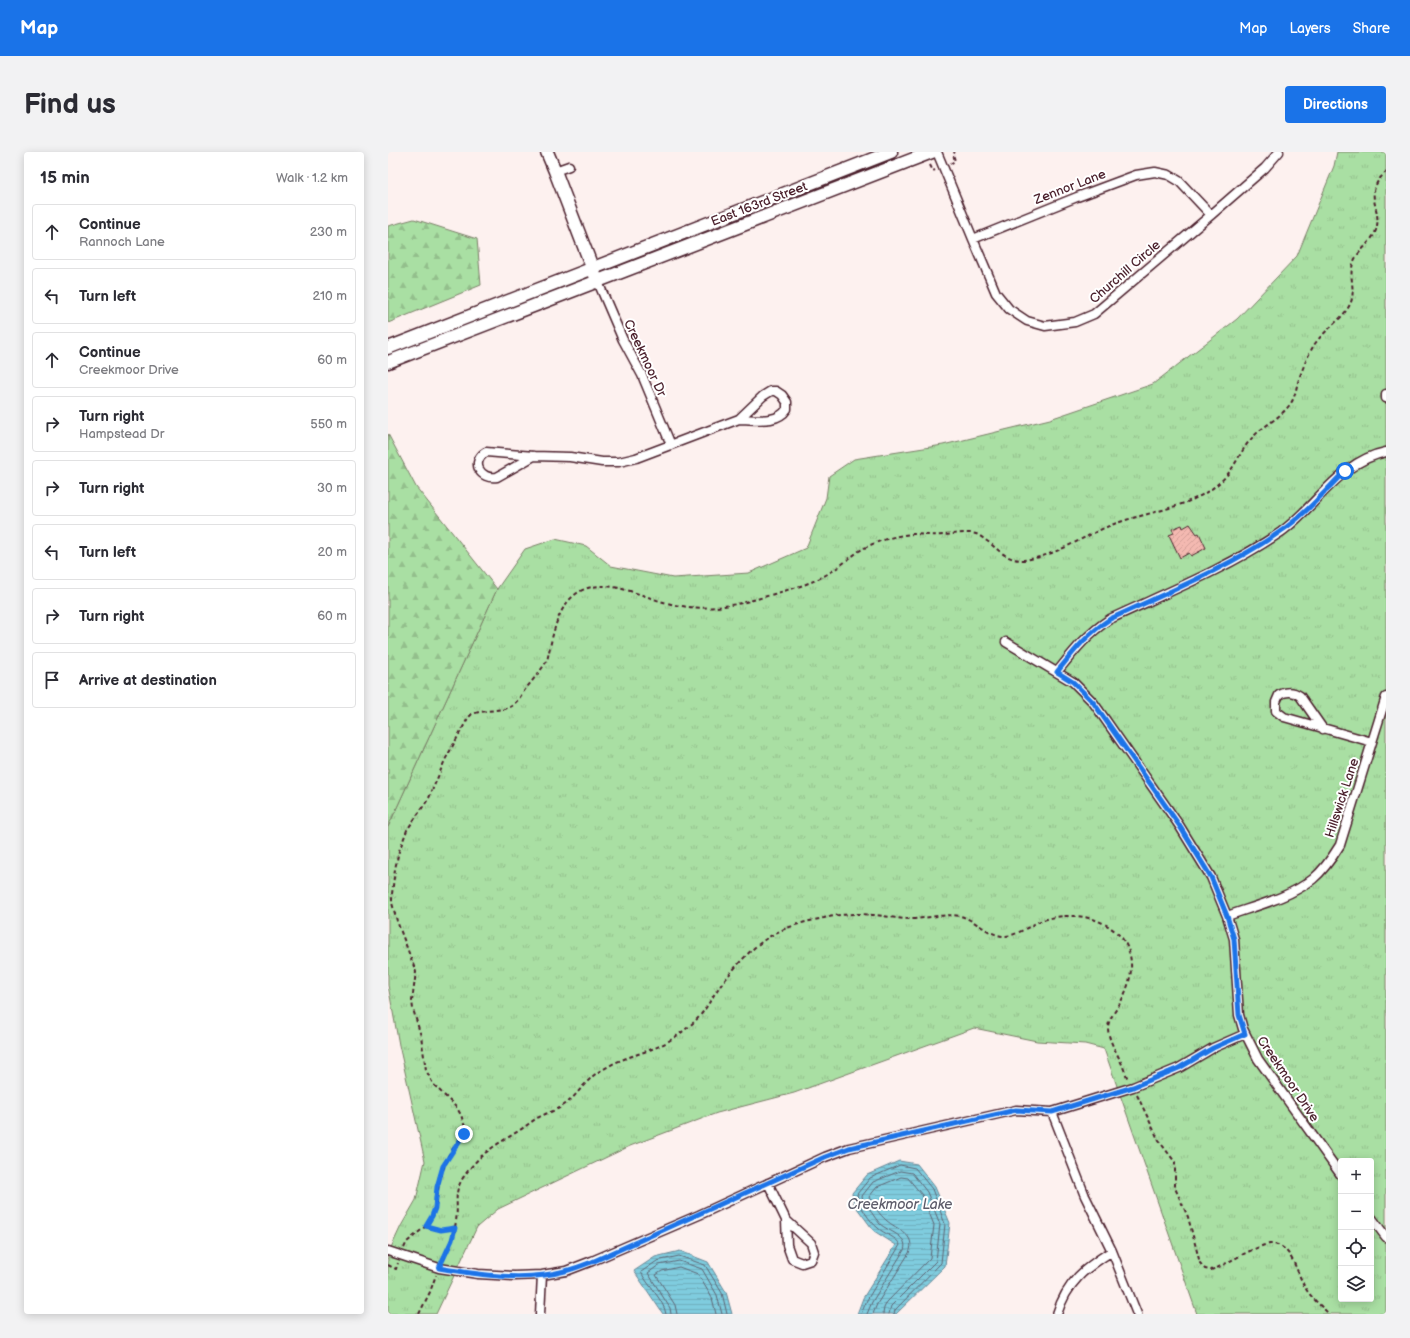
<!DOCTYPE html>
<meta charset="utf-8">
<style>
body{margin:0;font-family:"Balsamiq Sans",sans-serif;background:#f2f2f3;color:#2b2b33}
.controls{position:absolute;right:12px;bottom:12px;display:grid;overflow:hidden;border-radius:4px;box-shadow:0 2px 10px #0003}
.controls button{width:36px;height:36px;display:grid;place-items:center;padding:0;border:0;border-bottom:1px solid #e1e1e2;background:#fff;color:#2b2b33;font:20px sans-serif}
.stop{position:absolute;width:12px;height:12px;margin:-9px;border:3px solid #1a73e8;border-radius:50%;background:#fff}
.stop.end{background:#1a73e8;border-color:#fff;box-shadow:0 1px 4px #0008}
.list{margin:0;padding:0;list-style:none}
h2{display:flex;justify-content:space-between;align-items:center;height:52px;margin:0;padding:0 16px;font-size:17px}
h2 small{font-size:13px;font-weight:400;color:#7c7c81}
.list li{display:grid;grid-template-columns:26px 1fr auto;gap:12px;align-items:center;box-sizing:border-box;height:56px;margin:0 8px 8px;padding:0 8px;border:1px solid #e1e1e2;border-radius:4px}
.list b{display:block;font-size:15px;white-space:nowrap}
.list p{margin:0;font-size:13px;white-space:nowrap;color:#7c7c81}
.list em{font-size:13px;font-style:normal;color:#7c7c81}
.icon{flex:none;width:22px;height:22px;fill:none;stroke:currentColor;stroke-width:2;stroke-linecap:round;stroke-linejoin:round}
.map{position:relative;flex:none;width:998px;height:1162px;overflow:hidden;border-radius:4px}
header{display:flex;align-items:center;gap:24px;box-sizing:border-box;height:56px;padding:0 20px;background:#1a73e8;color:#fff}
header strong{font-size:19px}
nav{display:flex;gap:22px;margin-inline-start:auto;font-size:14px}
.intro{display:flex;align-items:center;justify-content:space-between;box-sizing:border-box;height:96px;padding:0 24px}
h1{margin:0;font-size:28px}
.button{padding:10px 18px;border-radius:4px;background:#1a73e8;color:#fff;font-size:14px;font-weight:700}
main{display:flex;gap:24px;padding:0 24px}
aside{flex:1;background:#fff;border-radius:4px;box-shadow:0 2px 10px #0003}
.map>svg:first-child{display:block}
.grass{fill:url(#grass-tufts);stroke:#7a7f67;fill-rule:evenodd}
.forest{fill:url(#forest-firs);stroke:#7a7f67}
.water{fill:url(#water-rules);stroke:#6a8796}
.lines{fill:none;stroke-linecap:round;stroke-linejoin:round}
.shore{stroke:#5f6473;stroke-width:1}
.building{fill:url(#building-hatch);stroke:#4a1f2b}
.street-casing{stroke:#4a1f2b;stroke-width:11}
.secondary-casing{stroke:#4a1f2b;stroke-width:15}
.path{stroke:#4a1f2b;stroke-width:2;stroke-dasharray:4 3;stroke-linecap:butt}
.street{stroke:#fff;stroke-width:8}
.secondary{stroke:#fff;stroke-width:12}
.route{stroke:#1a73e8;stroke-width:5}
.labels{text-anchor:middle;dominant-baseline:central;stroke-width:4;stroke-linejoin:round;paint-order:stroke}
.street-label{font-size:13px;fill:#4a1f2b;stroke:#fff}
.water-label{font-size:14px;font-style:italic;fill:#5d5c6a;stroke:#fff}
</style>
<header>
<strong>Map</strong>
<nav><a>Map</a><a>Layers</a><a>Share</a></nav>
</header>
<div class="intro"><h1>Find us</h1><a class="button">Directions</a></div>
<main>
<aside>
<h2>15 min<small>Walk · 1.2 km</small></h2>
<ul class="list">
<li><svg class="icon" aria-label="ahead" viewBox="0 0 24 24"><path d="M12 20V5M6 11l6-6 6 6"/></svg><div><b>Continue</b><p>Rannoch Lane</p></div><em>230 m</em></li>
<li><svg class="icon" aria-label="left" viewBox="0 0 24 24"><path d="M17 20v-9H6M10 6l-5 5 5 5"/></svg><div><b>Turn left</b></div><em>210 m</em></li>
<li><svg class="icon" aria-label="ahead" viewBox="0 0 24 24"><path d="M12 20V5M6 11l6-6 6 6"/></svg><div><b>Continue</b><p>Creekmoor Drive</p></div><em>60 m</em></li>
<li><svg class="icon" aria-label="right" viewBox="0 0 24 24"><path d="M7 20v-9h11M14 6l5 5-5 5"/></svg><div><b>Turn right</b><p>Hampstead Dr</p></div><em>550 m</em></li>
<li><svg class="icon" aria-label="right" viewBox="0 0 24 24"><path d="M7 20v-9h11M14 6l5 5-5 5"/></svg><div><b>Turn right</b></div><em>30 m</em></li>
<li><svg class="icon" aria-label="left" viewBox="0 0 24 24"><path d="M17 20v-9H6M10 6l-5 5 5 5"/></svg><div><b>Turn left</b></div><em>20 m</em></li>
<li><svg class="icon" aria-label="right" viewBox="0 0 24 24"><path d="M7 20v-9h11M14 6l5 5-5 5"/></svg><div><b>Turn right</b></div><em>60 m</em></li>
<li><svg class="icon" aria-label="arrive" viewBox="0 0 24 24"><path d="M6 21V4h12l-3 4 3 4H6"/></svg><div><b>Arrive at destination</b></div></li>
</ul>
</aside>
<div class="map">
<svg width="998" height="1162" viewBox="0 0 998 1162">
<defs>
<pattern id="grass-tufts" width="24" height="20" patternUnits="userSpaceOnUse"><rect width="24" height="20" fill="#a9dfa3"/><path d="M3 7l-1-3M5 7V3M7 7l1-3M15 17l-1-3M17 17v-4M19 17l1-3" fill="none" stroke="#93bf8c"/></pattern>
<pattern id="forest-firs" width="22" height="20" patternUnits="userSpaceOnUse"><rect width="22" height="20" fill="#a9dfa3"/><path d="M5 1l3.5 6h-7zM16 11l3.5 6h-7z" fill="#93bf8c"/></pattern>
<pattern id="water-rules" width="6" height="5" patternUnits="userSpaceOnUse"><rect width="6" height="5" fill="#7fccde"/><path d="M0 2.5h6" fill="none" stroke="#6fafbf"/></pattern>
<pattern id="building-hatch" width="6" height="6" patternUnits="userSpaceOnUse"><rect width="6" height="6" fill="#f4b9b1"/><path d="M-1 1l2-2M0 6l6-6M5 7l2-2" fill="none" stroke="#d39f98"/></pattern>
</defs>
<rect width="100%" height="100%" fill="#fdf1ef"/>
<filter id="ink" filterUnits="userSpaceOnUse"><feTurbulence type="fractalNoise" baseFrequency=".025" numOctaves="2"/><feDisplacementMap in="SourceGraphic" scale="8" xChannelSelector="R" yChannelSelector="G"/><feConvolveMatrix kernelMatrix="1 2 1 2 8 2 1 2 1" color-interpolation-filters="sRGB"/></filter>
<g filter="url(#ink)">
<path class="grass" d="M949 0H998V1162H809L716 897 697 892 649 889 586 876 406 941 329 961 242 994 110 1057 89 1075 48 1162H0V1102L13 1074 28 1048 37 1009 11 893 0 833V675L109 437 137 397 167 387 198 394 223 414 285 426 361 421 418 396 438 346 441 324 466 307 555 293 662 267 765 232 849 167 909 104 946 14ZM953 1009H983V1147H953Z"/>
<path class="forest" d="M26 67 89 87 93 133 0 171V74Z
M0 282 28 335 109 437 0 675Z"/>
<path class="water" d="M511 1009 529 1012 547 1035 562 1071 557 1114 508 1162H469L475 1146 508 1093 486 1079 466 1052 464 1041 479 1023Z
M292 1099 320 1110 338 1140 344 1162H275L246 1119 267 1105Z"/>
<g class="lines">
<path class="shore" d="M278 1162C276 1148 259 1133 253 1120L269 1109 291 1104 317 1113 334 1141 339 1162
M283 1162 282 1156 260 1121 271 1113 291 1109 314 1117 329 1143 334 1162
M289 1162 287 1153 268 1123 274 1119 291 1115 310 1122 324 1146 328 1162
M473 1162 479 1148 512 1093C509 1085 496 1082 490 1076 482 1070 470 1052 469 1042L482 1026 512 1013 527 1016 544 1037 557 1072 553 1111 507 1158 506 1162
M479 1162 484 1150 516 1098C521 1084 501 1080 492 1072 486 1065 481 1056 475 1048L474 1044 485 1030 512 1019 524 1021 539 1040 552 1072 548 1109 503 1154 501 1162
M485 1162 489 1152 521 1101C529 1082 509 1078 498 1068 492 1063 484 1052 481 1045L489 1035 513 1025 520 1026 534 1043 546 1073 542 1106 499 1150 496 1156 495 1162"/>
</g>
<path class="building" d="M802 372 809 382 811 381 818 396 803 404 801 401 792 406 781 383 786 381 784 377 794 373 795 376Z"/>
<g class="lines">
<defs>
<path id="street" d="M549 0 585 87 608 141 621 157 639 169 657 174 687 170 706 162 823 63 877 16 891 0
M167 19 181 14
M585 87 689 45 748 23 767 20 781 23 791 29 823 63
M210 130 235 188 254 223 283 293
M998 242V246
M146 304 109 325C92 328 82 310 98 300L146 304 182 305 214 310H231L248 306 351 267 375 244 383 239H388L394 243 399 250V257C389 272 368 267 351 267
M618 490 685 530 705 550 791 673 823 725 839 764 846 787 851 863 855 877 870 907 953 1023
M669 520C686 499 699 482 722 467 780 440 840 416 893 380 929 354 952 309 998 300
M935 577 912 544C905 539 899 539 891 543L888 550V559L896 565 984 590
M839 764C867 754 901 746 925 727 936 718 944 706 952 693L998 545
M664 960 697 1044 724 1099 749 1162
M380 1031 398 1068 399 1093 404 1107 414 1111 423 1108 426 1100 423 1091 398 1068
M983 1065 998 1085
M0 1099 51 1116 90 1122 126 1124 154 1123 178 1119 204 1109 311 1063 437 1005 461 996 628 958 664 960 745 935 791 916 825 896 857 882
M152 1162 154 1123
M669 1162C679 1130 697 1116 724 1099"/>
<path id="secondary" d="M159 0 167 19 207 123
M0 196 503 0
M0 210 544 0"/>
</defs>
<use href="#street" class="street-casing"/>
<use href="#secondary" class="secondary-casing"/>
<path class="path" d="M562 12 567 9 565 2 567 0
M542 13 545 19 547 18
M749 943 771 989 787 1010V1036L800 1065 812 1111 817 1117 823 1118 829 1116C841 1110 870 1093 882 1092 905 1090 909 1126 920 1140 926 1148 934 1155 941 1162
M38 1074 53 1078 67 1076
M16 1096 19 1090 38 1074 44 1064 47 1056 52 1024 61 1003 76 982 77 975 73 963 69 956 45 932 38 918 33 884 25 857 24 849 28 820 9 769 4 751V742L7 717 11 699 19 678 41 646 57 608 80 566 84 562 91 560 117 557 124 554 130 548 136 539 152 519 159 509C165 483 169 448 197 437 222 427 255 445 279 451 298 456 317 457 336 454 353 452 369 447 386 442 402 437 419 433 434 425 448 418 459 408 471 399 486 390 507 383 525 382 535 382 544 384 554 383 564 383 577 379 588 382 593 384 597 388 602 391 614 402 624 411 642 407 672 402 697 383 726 372 764 358 810 356 839 323 849 311 854 296 865 285 876 273 893 266 903 251 907 245 908 237 910 230 914 218 919 205 926 193 936 178 957 166 963 150 967 139 962 127 964 116 966 100 983 93 988 78 995 55 973 43 998 20
M55 1108C60 1097 65 1087 67 1075 73 1045 60 1042 84 1014 97 998 115 989 132 978 138 974 143 970 149 966 158 961 168 959 176 953 186 947 192 936 201 928 207 921 214 918 221 914 235 906 249 903 264 897 279 892 295 880 306 870 317 860 322 848 330 837 342 821 359 800 375 789 392 776 415 770 436 766 453 762 469 761 486 763 498 764 510 767 522 767 538 767 556 761 572 764 588 768 602 785 618 784 631 783 643 772 655 768 681 760 712 763 731 783 750 803 744 831 731 853 727 860 721 866 720 875 720 888 727 897 732 908 735 914 737 921 740 927
M0 1113 8 1117 10 1111
M31 1162 42 1140 48 1123"/>
<use href="#street" class="street"/>
<use href="#secondary" class="secondary"/>
</g>
</g>
<g class="lines" filter="url(#ink)">
<path class="route" d="M76 982 55 1014 49 1035 47 1056 44 1064 38 1074 53 1078 67 1076 64 1088 51 1116C92 1123 137 1130 177 1119 186 1117 195 1113 204 1110L437 1005 461 996 628 958 664 960 745 935 791 916 825 896 857 882 851 863 846 787 839 764 823 725 791 673 705 550 685 530 669 520C686 499 699 482 722 467 778 441 842 415 893 379 917 363 937 339 957 319"/>
</g>
<g class="labels">
<g class="street-label">
<text transform="translate(682 35) rotate(-21)">Zennor Lane</text>
<text transform="translate(371 52) rotate(-21)">East 163rd Street</text>
<text transform="translate(737 120) rotate(-41)">Churchill Circle</text>
<text transform="translate(257 206) rotate(65)">Creekmoor Dr</text>
<text transform="translate(954 646) rotate(-72)">Hillswick Lane</text>
<text transform="translate(900 927) rotate(56)">Creekmoor Drive</text>
</g>
<g class="water-label">
<text x="512" y="1052">Creekmoor Lake</text>
</g>
</g>
</svg>
<div class="controls">
<button>+</button>
<button>−</button>
<button><svg class="icon" aria-label="locate" viewBox="0 0 24 24"><circle cx="12" cy="12" r="6"/><path d="M12 2v4M12 18v4M2 12h4M18 12h4"/></svg></button>
<button><svg class="icon" aria-label="layers" viewBox="0 0 24 24"><path d="M12 4l9 5-9 5-9-5zM3 14l9 5 9-5"/></svg></button>
</div>
<div class="stop" style="left:957px;top:319px"></div>
<div class="stop end" style="left:76px;top:982px"></div>
</div>
</main>
